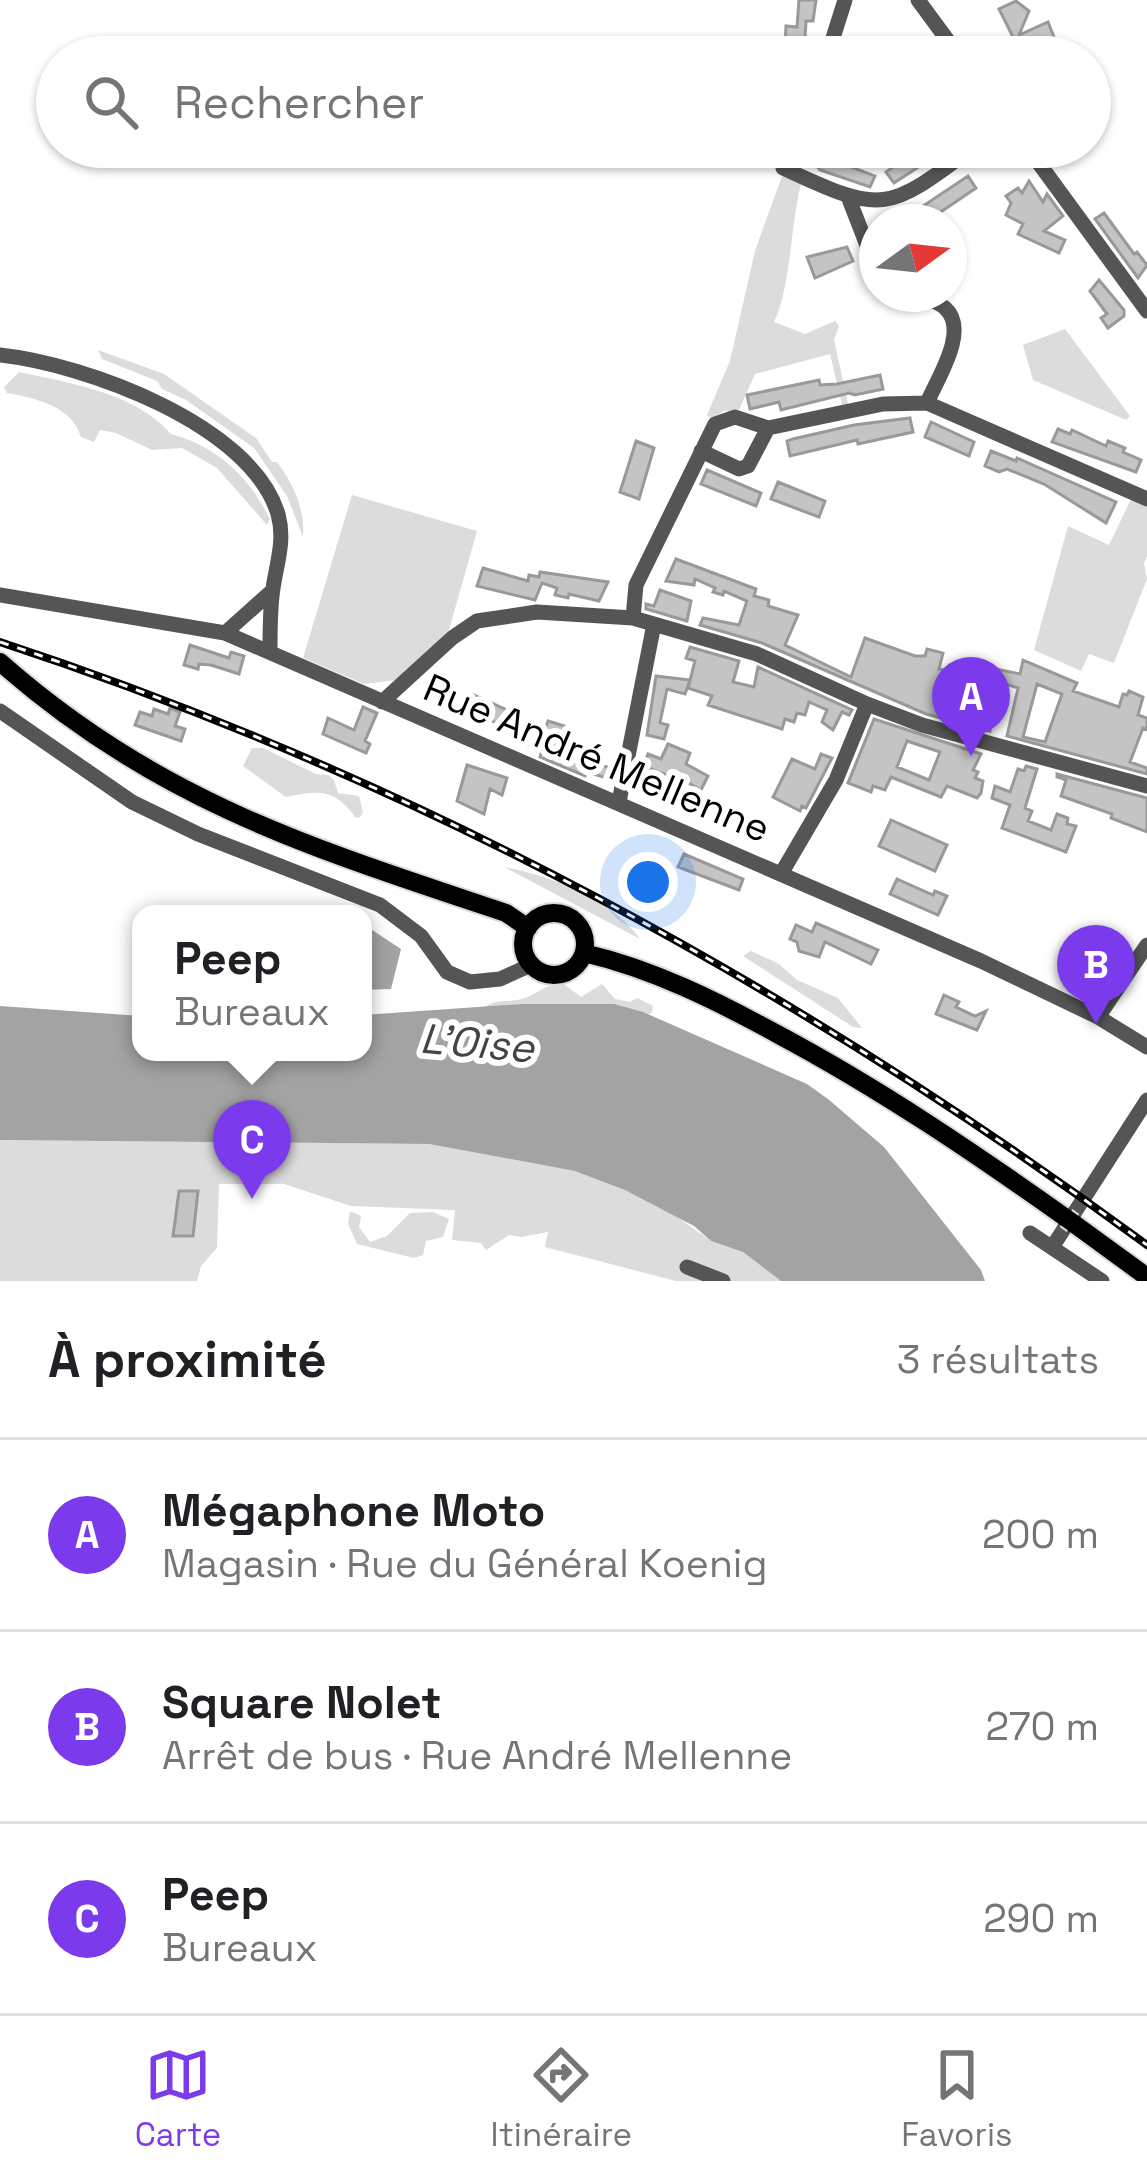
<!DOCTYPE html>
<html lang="fr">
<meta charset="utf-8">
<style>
body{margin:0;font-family:"Space Grotesk",sans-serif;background:#f2f2f2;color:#202124}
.compass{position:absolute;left:859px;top:204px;width:108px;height:108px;border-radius:50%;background:#fff;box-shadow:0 3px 9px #0004;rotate:75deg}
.you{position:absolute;left:648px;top:882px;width:42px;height:42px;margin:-30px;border:9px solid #fff;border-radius:50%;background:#1a73e8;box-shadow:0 0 0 18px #1a73e833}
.badge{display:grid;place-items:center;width:78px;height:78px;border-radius:50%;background:#7c3aed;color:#fff;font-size:39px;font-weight:700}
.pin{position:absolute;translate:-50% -99px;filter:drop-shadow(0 3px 6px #0008)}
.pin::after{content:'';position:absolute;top:63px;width:42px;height:36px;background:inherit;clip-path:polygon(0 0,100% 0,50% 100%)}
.popup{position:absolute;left:132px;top:905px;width:240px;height:156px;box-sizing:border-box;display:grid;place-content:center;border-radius:24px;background:#fff;filter:drop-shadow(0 3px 9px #0005);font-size:39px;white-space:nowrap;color:#757577}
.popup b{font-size:45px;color:#202124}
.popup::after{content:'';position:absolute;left:50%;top:100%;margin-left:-24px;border:24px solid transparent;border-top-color:#fff}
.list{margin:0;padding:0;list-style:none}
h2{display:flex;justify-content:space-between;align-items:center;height:156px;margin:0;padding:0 48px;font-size:51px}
h2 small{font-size:39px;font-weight:400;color:#757577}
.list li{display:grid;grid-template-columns:78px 1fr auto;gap:36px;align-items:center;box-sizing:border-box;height:192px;padding:0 48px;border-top:3px solid #e0e0e0}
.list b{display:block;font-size:45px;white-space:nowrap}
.list p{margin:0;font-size:39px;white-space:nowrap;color:#757577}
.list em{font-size:39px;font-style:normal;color:#757577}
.icon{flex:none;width:66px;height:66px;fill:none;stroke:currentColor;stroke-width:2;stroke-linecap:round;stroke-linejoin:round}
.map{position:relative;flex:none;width:1147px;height:1281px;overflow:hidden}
.search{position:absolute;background:#fff;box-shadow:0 3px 9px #0004;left:36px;right:36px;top:36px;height:132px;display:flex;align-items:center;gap:30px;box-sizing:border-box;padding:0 42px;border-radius:66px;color:#757577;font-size:45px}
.sheet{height:732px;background:#fff}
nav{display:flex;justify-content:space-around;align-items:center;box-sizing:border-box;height:168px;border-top:3px solid #e0e0e0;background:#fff;font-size:33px;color:#757577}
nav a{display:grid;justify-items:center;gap:6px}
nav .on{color:#7c3aed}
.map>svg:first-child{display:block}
.green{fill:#dcdcdc}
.water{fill:#a3a3a3}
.building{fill:#c4c4c4;stroke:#999;stroke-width:3;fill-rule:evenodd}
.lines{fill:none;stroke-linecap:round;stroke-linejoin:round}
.major-casing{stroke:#dbdbdb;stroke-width:22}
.minor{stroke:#555;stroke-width:15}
.major{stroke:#000;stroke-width:18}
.rail-casing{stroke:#000;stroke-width:8}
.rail{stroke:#fff;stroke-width:3;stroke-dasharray:9;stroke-linecap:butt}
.major-bridge-casing{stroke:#dbdbdb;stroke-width:22;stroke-linecap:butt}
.major-bridge{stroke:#000;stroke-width:18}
.labels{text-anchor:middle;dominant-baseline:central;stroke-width:12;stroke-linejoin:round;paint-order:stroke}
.street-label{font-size:39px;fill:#000;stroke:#fff}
.water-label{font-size:42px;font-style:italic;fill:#444;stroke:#fff}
</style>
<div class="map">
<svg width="1147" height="1281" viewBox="0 0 1147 1281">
<rect width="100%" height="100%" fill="#fff"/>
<path class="green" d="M782 176 801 184C790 227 791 287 774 322L805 334 835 321 839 326 834 340 848 404 842 405 830 354 755 374 739 410 723 411 712 419 707 415 730 361 755 251Z
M1065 329 1130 416 1126 420 1033 380 1023 345Z
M98 350 164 374 256 438 272 462H277C294 485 305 509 303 537L287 496 254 448 186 400 162 389 157 381 102 359Z
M19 372C70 383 136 393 171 434 217 446 249 477 270 519L267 525 217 468 182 448 152 450 116 433 100 430 94 442 81 437C72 406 35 398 7 393L4 387Z
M352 495 477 531 449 630 396 680 364 684 303 658Z
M1131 499 1147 506V556L1144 563 1147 579 1114 663 1089 654 1081 671 1034 650 1068 526 1109 545Z
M252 748H263L316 774 328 775 334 780 338 793 359 796 363 812 360 817 356 818C335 788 318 790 286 797L243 766Z
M504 867C552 876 612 899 640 939Z
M751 951 779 964 797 980 838 998 862 1028 853 1027 743 956Z
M562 983 581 997 602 984 615 999 630 1002 637 998 653 1006 652 1013 644 1016 481 1010C494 998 506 1003 522 999 538 994 545 984 562 983Z
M0 1140 429 1144 597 1175 662 1206 711 1241 743 1252 781 1281H676L545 1247 548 1232 521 1237 509 1235 486 1250 481 1243 452 1240 455 1210 351 1206 284 1184H219L217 1248 201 1266 197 1281H0Z
M350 1211 361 1216 359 1227 370 1242 387 1236 410 1213 433 1212 449 1219 443 1237 426 1241 423 1255 414 1258 357 1244 348 1224Z"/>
<path class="water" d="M363 924 401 949 391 989 363 990Z
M522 1004H614L643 1012 807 1084 828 1099 884 1147 981 1270 985 1281H781L743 1252 711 1241 694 1226 625 1190 575 1171 429 1144 0 1140V1006L141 1016V1052H363V1015Z"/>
<path class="building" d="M799 0H816L813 21H806L805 39 801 44 800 49 808 50V57H777L778 47 800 49 785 48 786 26 797 27Z
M1016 1 1029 11 1019 35 1048 22 1054 37 1044 48 1048 57H998L994 48 1014 39 999 9Z
M921 147H949L894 183 886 172Z
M820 155 875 176 870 187 820 170 816 165Z
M968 176 976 188 926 222 917 210Z
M1029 181 1043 202 1047 194 1063 216 1044 231 1065 240 1059 253 1018 234 1023 224 1006 215 1011 203 1006 196 1018 188 1022 193Z
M1104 213 1134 254 1137 252 1147 265 1138 278 1095 219Z
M847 247 853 261 815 278 807 257Z
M1099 280 1124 310V316L1108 328 1101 318 1107 314 1090 291Z
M880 375 883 389 855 395 849 393 781 410 779 402 750 409 747 395 819 380 820 385 837 384Z
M910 418 913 432 858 444 857 440 790 456 787 441 793 439 854 425Z
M931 422 974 442 969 456 925 437Z
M1058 429 1070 434 1072 430 1106 446 1108 441 1125 448 1123 452 1141 460 1136 472 1052 442Z
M636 441 654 448 639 499 620 492Z
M991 451 1016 461 1017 458 1116 502 1106 523 1044 484 1007 469 999 472 985 466Z
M707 470 761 493 756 506 701 484Z
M778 482 825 501 819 517 771 499Z
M676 559 756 589 754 596 769 600 768 606 798 615 785 645 851 677 865 638 915 656H925L927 649 943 653 939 669 959 674 961 662 1020 674 1023 660 1077 683 1073 691 1119 707 1123 694 1127 695 1129 691 1143 697 1138 715 1147 718V730L1143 728 1130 762 1147 768V774L1007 736 1018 688 994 680 980 721 991 723 990 731 926 714 762 643 700 625 703 618 739 625 747 601 724 591 723 595 713 592 715 588 695 579 694 585 666 581ZM1037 684 1062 694 1045 742 1023 737Z
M483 568 528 581 529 575 539 577 540 572 608 582 599 601 569 594 568 598 555 595 557 588 542 583 535 600 477 586Z
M660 590 691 601 687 621 646 609V604L654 606Z
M190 645 229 658 231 652 244 656 239 674 211 665 199 664 198 669 184 665Z
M690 647 739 661 733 682 754 687 758 667 852 710 849 715 842 712 833 730 822 722 827 710 809 702 805 715 797 713 794 722 785 719 782 729 708 705 712 696 688 688 695 661 686 658Z
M656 676 690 680 685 694 667 689 660 723 668 725 664 739 647 735Z
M472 694 518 715 512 732 467 707Z
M363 707 377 713 365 741 370 744 366 753 323 734 328 718 354 730Z
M170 708 180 712 175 726 185 729 181 741 135 725 140 712 152 716 154 709 168 714Z
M874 719 981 754 973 770 978 772 975 778 983 781 981 793 977 798 947 786 941 797 891 777 885 790 873 786 871 792 848 783ZM907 741 940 752 929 780 897 767Z
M548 721 571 728 565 746 592 756 590 761 610 768 607 778 586 772 585 776 540 757 542 750 515 740 520 727 543 735Z
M668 744 690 753 686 764 708 776 701 790 670 773 669 776 643 766 648 754 661 759Z
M821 754 832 758 806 808 802 806 800 811 773 797 792 759 815 769Z
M467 765 507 778 502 795 490 789 484 814 457 801Z
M1026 766 1037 769 1025 808 1032 811 1028 821 1051 830 1057 814 1068 818 1067 824 1076 826 1066 852 1002 828 1010 805 992 798 995 786 1010 792 1018 769 1024 771Z
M1057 774 1147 798V832L1111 818 1112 814 1061 796 1066 780 1057 777Z
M891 820 947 845 935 871 879 846Z
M684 854 743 879 739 890 678 867Z
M897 879 933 895 935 891 947 896 938 915 890 894Z
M816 923 878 950 871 964 825 942 819 957 799 951 797 942 790 939 796 925 812 932Z
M944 995 959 1002 956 1007 975 1016 986 1011 977 1030 936 1014Z
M179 1191H198L193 1236H173Z"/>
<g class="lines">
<defs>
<path id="major" d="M0 662C157 801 312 848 506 913L528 928
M523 944a31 31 0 1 1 62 0a31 31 0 1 1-62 0Z
M584 953C653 969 717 1001 779 1035 880 1089 973 1152 1066 1218
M1073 1223 1147 1277"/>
</defs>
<use href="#major" class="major-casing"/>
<path class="minor" d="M918 0 960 57
M827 57 845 0
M792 147 783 168C883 215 887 212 974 147
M1027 147 1147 311
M849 199 877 271
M917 294C925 298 939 302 945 308 970 330 937 379 927 403
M0 355C84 364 251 424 278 514 286 543 275 567 272 596 270 614 270 633 270 651
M768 428 883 404 927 403 1147 499
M701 451 739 469 748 466 768 428
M0 595 225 633 981 961 1098 1017 1147 1047
M633 618 636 585 715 424 735 417 768 428
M225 633 272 591
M382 702 452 638 477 621 537 612 633 618 757 654 867 704 922 725 1147 786
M0 711 132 802 198 834 380 905 421 936 447 972 470 982 500 979 531 965
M619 802 654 624
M781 874 836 780 867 704
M1098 1017 1147 945
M1030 1233 1102 1281
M1053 1246 1147 1100
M687 1267 723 1281"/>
<use href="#major" class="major"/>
<defs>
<path id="rail" d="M0 642C417 779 794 986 1147 1245"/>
</defs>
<use href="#rail" class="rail-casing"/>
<use href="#rail" class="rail"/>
<defs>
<path id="major-bridge" d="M1066 1218 1073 1223"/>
</defs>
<use href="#major-bridge" class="major-bridge-casing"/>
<use href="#major-bridge" class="major-bridge"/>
</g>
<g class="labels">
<g class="street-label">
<text transform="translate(597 758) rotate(23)">Rue André Mellenne</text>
</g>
<g class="water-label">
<text transform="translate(477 1043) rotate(5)">L'Oise</text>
</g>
</g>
</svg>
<svg class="compass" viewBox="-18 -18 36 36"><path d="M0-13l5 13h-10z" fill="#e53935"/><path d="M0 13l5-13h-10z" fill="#757577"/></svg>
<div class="you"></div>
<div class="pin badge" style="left:971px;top:756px">A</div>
<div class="pin badge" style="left:1096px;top:1024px">B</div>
<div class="pin badge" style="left:252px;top:1199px">C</div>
<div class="popup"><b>Peep</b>Bureaux</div>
<div class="search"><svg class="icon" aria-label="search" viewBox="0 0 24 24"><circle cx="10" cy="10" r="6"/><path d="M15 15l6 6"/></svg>Rechercher</div>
</div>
<section class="sheet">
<h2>À proximité<small>3 résultats</small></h2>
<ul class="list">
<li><span class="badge">A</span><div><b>Mégaphone Moto</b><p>Magasin · Rue du Général Koenig</p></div><em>200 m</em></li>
<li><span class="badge">B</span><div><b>Square Nolet</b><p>Arrêt de bus · Rue André Mellenne</p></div><em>270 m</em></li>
<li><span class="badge">C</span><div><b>Peep</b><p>Bureaux</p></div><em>290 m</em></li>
</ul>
</section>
<nav>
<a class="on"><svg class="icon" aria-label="map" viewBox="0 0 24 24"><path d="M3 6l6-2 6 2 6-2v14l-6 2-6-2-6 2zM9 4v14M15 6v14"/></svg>Carte</a>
<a><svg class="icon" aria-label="directions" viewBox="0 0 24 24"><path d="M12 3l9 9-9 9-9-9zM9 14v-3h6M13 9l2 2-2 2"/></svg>Itinéraire</a>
<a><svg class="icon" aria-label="saved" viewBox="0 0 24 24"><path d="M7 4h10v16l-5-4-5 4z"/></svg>Favoris</a>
</nav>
